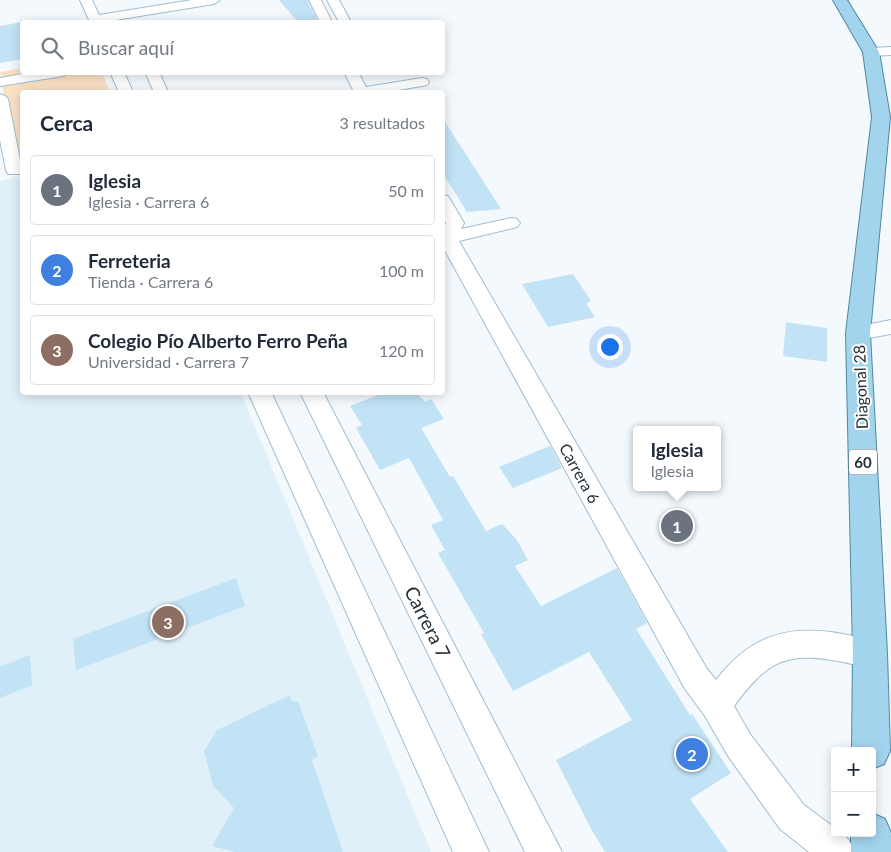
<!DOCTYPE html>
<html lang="es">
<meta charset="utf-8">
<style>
body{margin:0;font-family:Lato,sans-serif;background:#f2f2f3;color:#1f2937}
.controls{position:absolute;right:15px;bottom:15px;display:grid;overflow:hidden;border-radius:5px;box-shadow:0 2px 12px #0003}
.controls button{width:45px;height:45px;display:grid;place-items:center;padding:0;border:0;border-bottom:1px solid #e0e1e3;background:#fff;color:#1f2937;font:25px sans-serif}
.you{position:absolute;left:609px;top:346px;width:18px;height:18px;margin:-12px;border:4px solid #fff;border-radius:50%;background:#1a73e8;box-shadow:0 0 0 8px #1a73e833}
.badge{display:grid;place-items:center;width:32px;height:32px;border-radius:50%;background:#a46f28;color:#fff;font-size:16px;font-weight:700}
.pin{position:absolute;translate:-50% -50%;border:2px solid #fff;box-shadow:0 1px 5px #0006}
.popup{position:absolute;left:633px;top:426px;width:88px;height:65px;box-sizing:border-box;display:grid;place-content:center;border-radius:5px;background:#fff;filter:drop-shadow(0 1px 4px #0005);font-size:16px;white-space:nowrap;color:#747a83}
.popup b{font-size:19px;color:#1f2937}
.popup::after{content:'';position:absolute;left:50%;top:100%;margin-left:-10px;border:10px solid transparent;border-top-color:#fff}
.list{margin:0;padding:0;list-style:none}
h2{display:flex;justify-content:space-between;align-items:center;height:65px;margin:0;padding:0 20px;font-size:21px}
h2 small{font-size:16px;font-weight:400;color:#747a83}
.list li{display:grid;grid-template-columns:32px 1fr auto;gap:15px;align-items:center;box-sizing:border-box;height:70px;margin:0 10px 10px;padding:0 10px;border:1px solid #e0e1e3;border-radius:5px}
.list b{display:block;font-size:19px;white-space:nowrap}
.list p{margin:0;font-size:16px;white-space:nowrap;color:#747a83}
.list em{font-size:16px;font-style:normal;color:#747a83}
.icon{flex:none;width:28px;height:28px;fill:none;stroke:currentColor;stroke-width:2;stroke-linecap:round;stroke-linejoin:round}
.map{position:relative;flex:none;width:891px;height:852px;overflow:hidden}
.search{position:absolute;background:#fff;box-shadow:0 2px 12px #0003;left:20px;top:20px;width:425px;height:55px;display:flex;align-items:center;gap:12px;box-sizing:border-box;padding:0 18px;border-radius:5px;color:#747a83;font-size:19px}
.panel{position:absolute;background:#fff;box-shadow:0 2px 12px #0003;left:20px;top:90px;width:425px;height:305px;border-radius:5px}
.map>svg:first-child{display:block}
.built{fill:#e0f0f9}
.green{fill:#fbe1c4}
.building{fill:#c2e3f6}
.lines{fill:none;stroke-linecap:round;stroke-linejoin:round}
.street-casing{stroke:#9fbed0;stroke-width:2}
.primary-casing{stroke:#4f88a6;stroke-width:2}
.street{fill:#fff;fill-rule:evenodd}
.primary{fill:#a3d4ed;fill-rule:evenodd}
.labels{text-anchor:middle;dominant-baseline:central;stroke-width:4;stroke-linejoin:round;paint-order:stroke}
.shield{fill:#fff;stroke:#666e73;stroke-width:1}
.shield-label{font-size:15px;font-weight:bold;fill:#243037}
.street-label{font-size:16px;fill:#243037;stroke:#fff}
.near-street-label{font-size:19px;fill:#243037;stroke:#fff}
</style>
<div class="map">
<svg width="891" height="852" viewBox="0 0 891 852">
<rect width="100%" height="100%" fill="#f3f9fd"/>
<path class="built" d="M22 176V392L241 393 431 852H0V181Z"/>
<path class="green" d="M22 68V72L102 73 110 92H22V161L15 162 0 72Z"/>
<path class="building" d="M279 0H307L317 20 298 22Z
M22 22V59L0 63V26Z
M442 117 501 209 467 212 442 172Z
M573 274 591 301 586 303 595 317 548 327 522 284Z
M786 322 827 328V362L783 356Z
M386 392H416L425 402 431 399 444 419 421 428 450 477 453 476 486 531 502 524 517 540 528 560 515 566 541 606 617 568 647 623 636 629 690 715 692 714 731 773 690 799 728 852H605L590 827 556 760 632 720 589 652 513 691 481 634 484 633 438 553 445 550 431 525 443 520 409 458 380 470 356 428 362 425 350 406Z
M550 446 562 468 513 488 499 467Z
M236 578 245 606 76 670 73 639Z
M30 655 32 685 0 698V667Z
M290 695 292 702 298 701 318 756 312 760 343 852H235L212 846 234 808 213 786 204 751 217 730Z"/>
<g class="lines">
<defs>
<path id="street" d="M80 0H92L99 15 192 0H220L214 4 103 22H90Z
M309 0H321L332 22H320Z
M327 0H339L351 22H339Z
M891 47V55L871 56 864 52 871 48Z
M33 72H70L63 76 0 86V78Z
M110 72H124L133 92H119Z
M145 72H159L168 92H154Z
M344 72H358L366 87 422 78 427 79 429 82 427 85 422 86 386 92H354Z
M0 94 5 96 8 99 22 170 20 174H8L6 170 0 140Z
M442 195 448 196 464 223 461 229 511 218 517 219 520 223 517 227 459 241 707 669 716 680C751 635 788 624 843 634 856 637 868 638 881 643L885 653 881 663C866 668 857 665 843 662 786 651 768 660 734 706L750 734 804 805 835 828V833C847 833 850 842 855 852H809L780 829 728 756 705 716 685 689 442 245V229L446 223 442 217Z
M891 320V334L858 340 850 338 847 333 850 328Z
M248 392H271L489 852H453Z
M300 392H323L562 852H525Z"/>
<path id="primary" d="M833 0H847L879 52 890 117 870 333 887 653 890 751 884 764 872 769V751H852L853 653 846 333 872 117 863 52Z
M872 813 885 819 891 833V852H851V833H872Z"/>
</defs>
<use href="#street" class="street-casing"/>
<use href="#primary" class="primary-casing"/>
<use href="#street" class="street"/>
<use href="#primary" class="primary"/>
</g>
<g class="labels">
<rect class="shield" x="849" y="449.5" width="28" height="25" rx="4"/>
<g class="shield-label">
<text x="863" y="462">60</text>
</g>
<g class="street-label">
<text transform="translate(860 387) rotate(-92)">Diagonal 28</text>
<text transform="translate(580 473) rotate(61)">Carrera 6</text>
</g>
<g class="near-street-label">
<text transform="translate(428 622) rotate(63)">Carrera 7</text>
</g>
</g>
</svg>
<div class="controls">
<button>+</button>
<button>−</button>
</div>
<div class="you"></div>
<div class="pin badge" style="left:677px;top:526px;background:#6b7280">1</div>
<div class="popup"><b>Iglesia</b>Iglesia</div>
<div class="pin badge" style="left:692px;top:754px;background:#3f7fe0">2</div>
<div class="pin badge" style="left:168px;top:622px;background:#8d6e63">3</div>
<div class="search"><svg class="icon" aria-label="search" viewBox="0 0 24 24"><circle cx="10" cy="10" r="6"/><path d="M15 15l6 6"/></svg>Buscar aquí</div>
<section class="panel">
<h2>Cerca<small>3 resultados</small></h2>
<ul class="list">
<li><span class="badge" style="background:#6b7280">1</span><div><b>Iglesia</b><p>Iglesia · Carrera 6</p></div><em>50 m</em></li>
<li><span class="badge" style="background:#3f7fe0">2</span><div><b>Ferreteria</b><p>Tienda · Carrera 6</p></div><em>100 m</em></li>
<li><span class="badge" style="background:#8d6e63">3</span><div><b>Colegio Pío Alberto Ferro Peña</b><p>Universidad · Carrera 7</p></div><em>120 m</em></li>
</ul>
</section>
</div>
